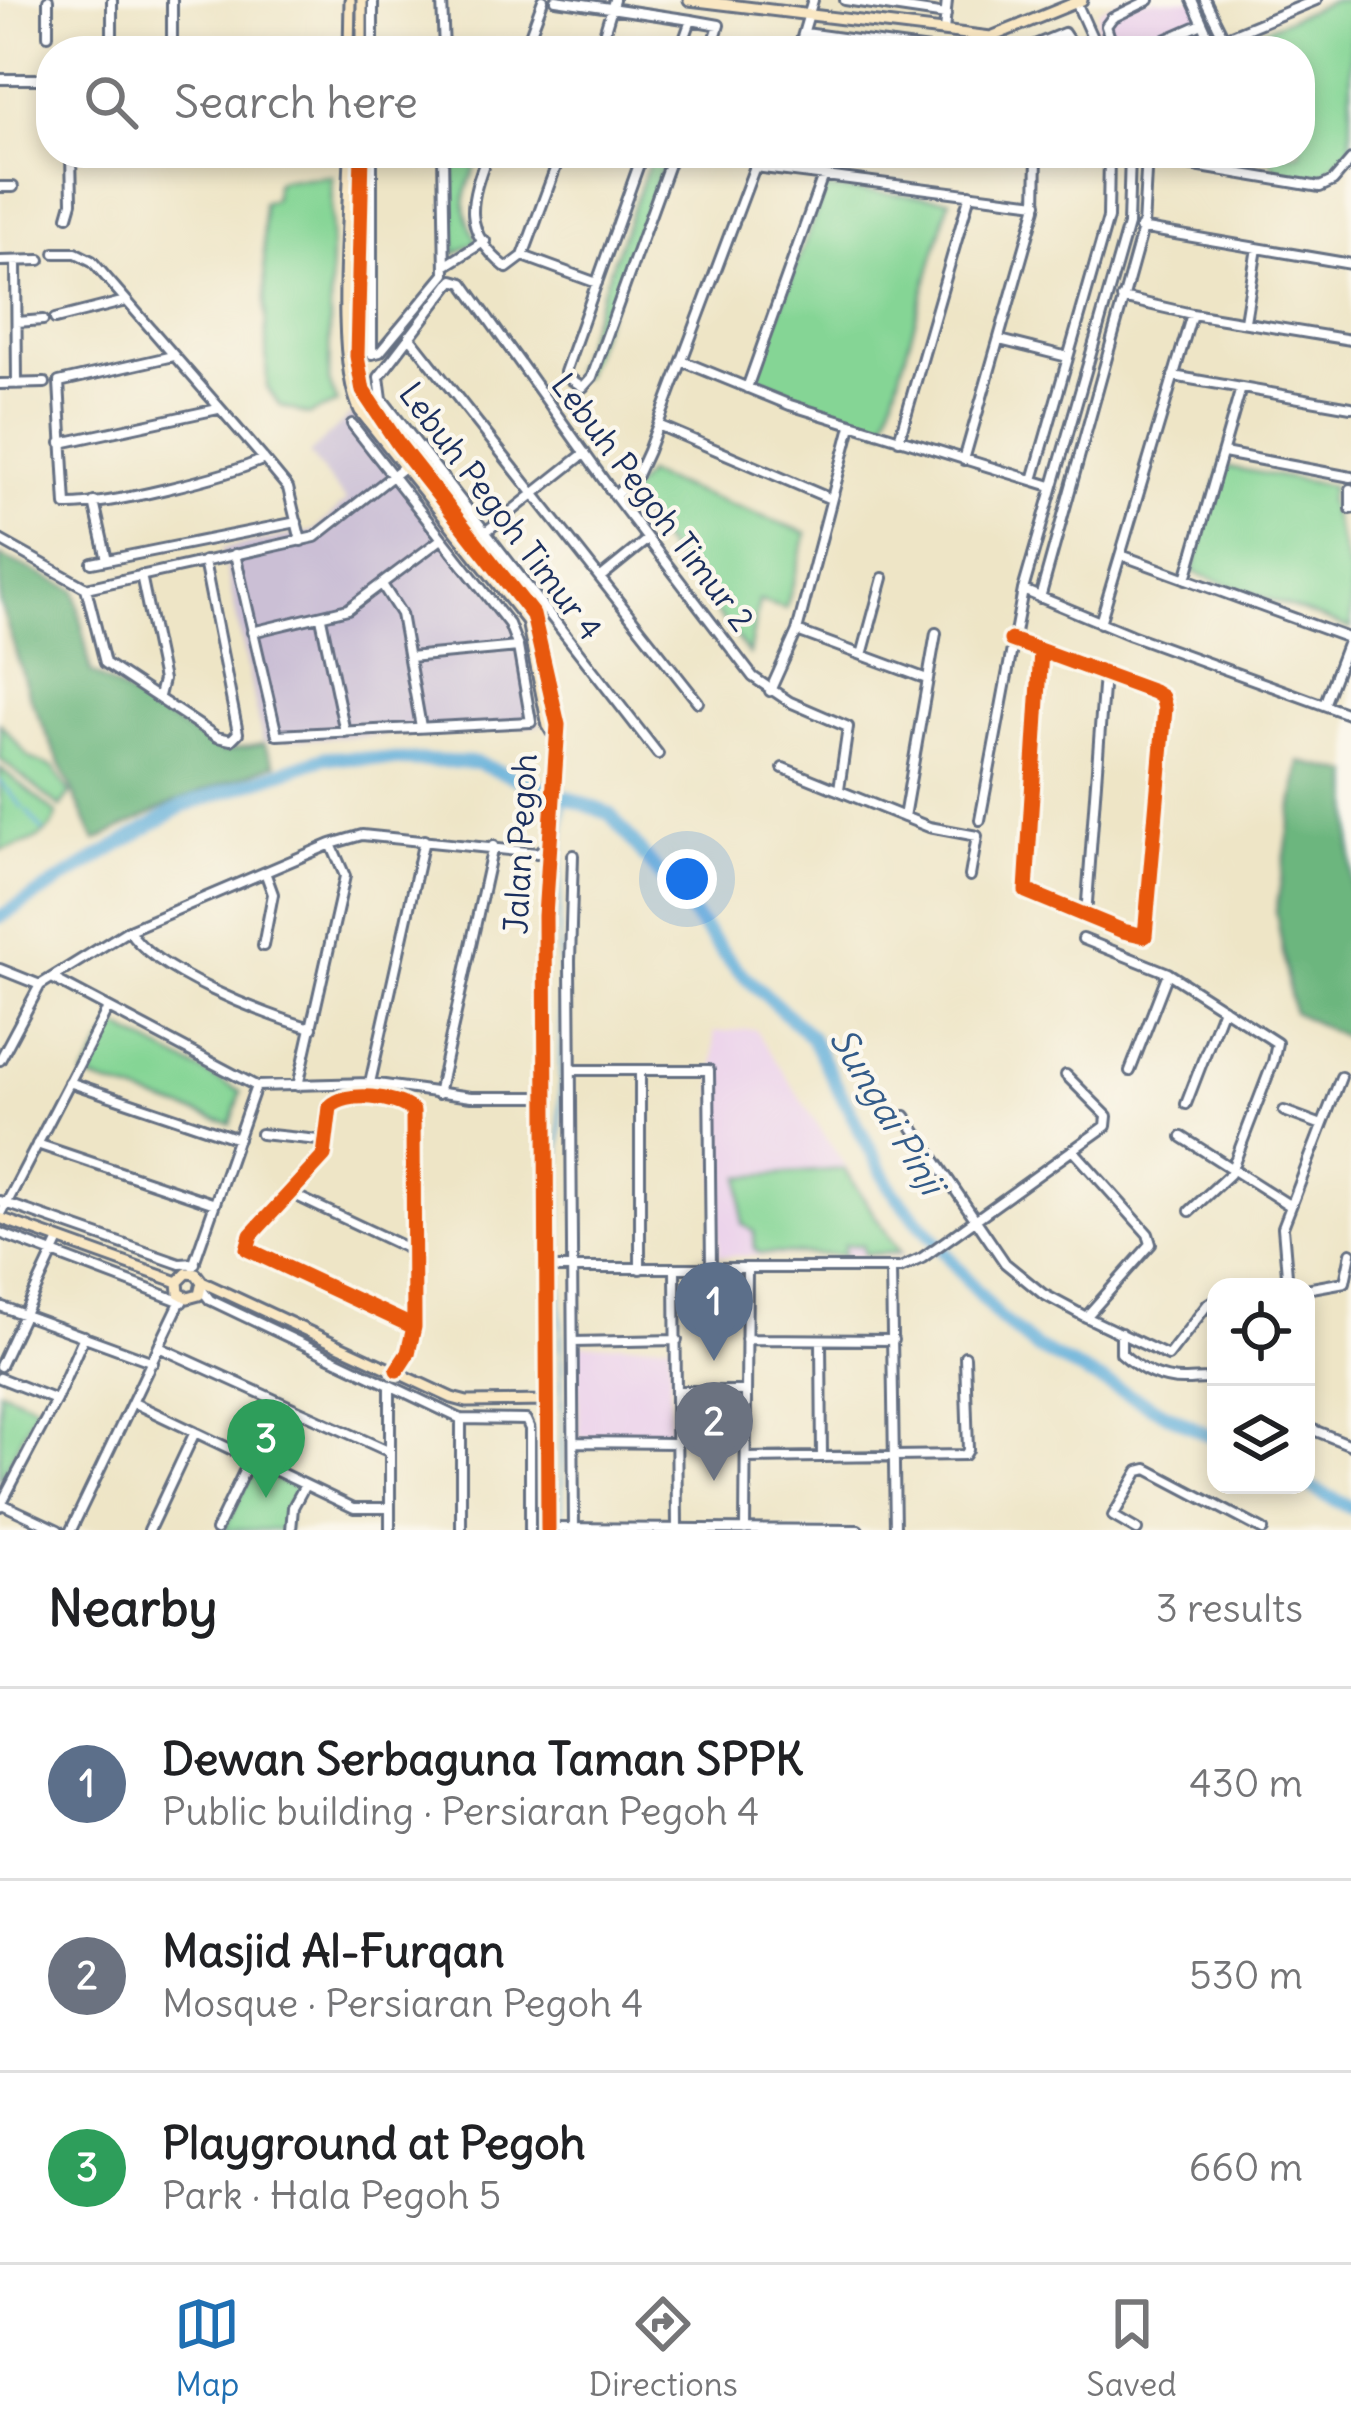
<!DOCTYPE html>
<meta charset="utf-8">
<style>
body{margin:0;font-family:Delius,sans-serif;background:#f2f2f2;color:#202124}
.controls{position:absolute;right:36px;bottom:36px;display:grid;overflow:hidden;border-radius:24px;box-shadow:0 6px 18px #0003}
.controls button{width:108px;height:108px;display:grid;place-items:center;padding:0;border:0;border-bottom:3px solid #e0e0e0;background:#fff;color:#202124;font:60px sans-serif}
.you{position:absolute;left:687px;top:879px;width:42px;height:42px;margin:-30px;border:9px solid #fff;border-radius:50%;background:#1a73e8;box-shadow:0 0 0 18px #1a73e833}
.badge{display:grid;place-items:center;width:78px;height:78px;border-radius:50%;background:#1f6fb2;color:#fff;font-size:39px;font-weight:700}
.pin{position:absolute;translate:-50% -99px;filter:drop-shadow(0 3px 6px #0008)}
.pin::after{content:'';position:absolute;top:63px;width:42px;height:36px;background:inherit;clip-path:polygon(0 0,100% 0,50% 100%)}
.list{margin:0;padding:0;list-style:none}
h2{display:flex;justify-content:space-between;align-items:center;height:156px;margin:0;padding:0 48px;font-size:51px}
h2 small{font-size:39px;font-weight:400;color:#757577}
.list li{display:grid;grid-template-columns:78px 1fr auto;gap:36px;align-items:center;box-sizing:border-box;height:192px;padding:0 48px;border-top:3px solid #e0e0e0}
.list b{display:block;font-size:45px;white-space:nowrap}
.list p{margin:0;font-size:39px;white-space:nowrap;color:#757577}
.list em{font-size:39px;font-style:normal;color:#757577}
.icon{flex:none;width:66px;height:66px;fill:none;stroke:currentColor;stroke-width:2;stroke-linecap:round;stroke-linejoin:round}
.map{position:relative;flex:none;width:1351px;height:1530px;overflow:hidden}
.search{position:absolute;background:#fff;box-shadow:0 6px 18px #0003;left:36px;right:36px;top:36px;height:132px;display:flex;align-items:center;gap:30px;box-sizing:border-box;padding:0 42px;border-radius:48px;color:#757577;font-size:45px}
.sheet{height:732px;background:#fff}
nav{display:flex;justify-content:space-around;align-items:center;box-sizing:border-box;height:168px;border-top:3px solid #e0e0e0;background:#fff;font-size:33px;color:#757577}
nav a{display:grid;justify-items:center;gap:6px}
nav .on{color:#1f6fb2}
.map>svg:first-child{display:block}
.built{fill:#ebd1eb}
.industrial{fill:#cbbfd5}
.green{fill:#85d595;stroke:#50827a;stroke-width:3}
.forest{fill:#6cb67e;stroke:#44726e;stroke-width:3}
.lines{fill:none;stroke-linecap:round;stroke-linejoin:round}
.stream{stroke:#5fadd9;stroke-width:3}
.river{stroke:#5fadd9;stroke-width:14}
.street-casing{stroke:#656f82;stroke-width:14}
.secondary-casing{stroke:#656f82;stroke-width:15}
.street{stroke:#fff;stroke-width:8}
.secondary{stroke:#f9e7c3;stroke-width:9}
.cycleway-casing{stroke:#fbf7ec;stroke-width:22}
.cycleway{stroke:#e8590c;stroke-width:15}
.labels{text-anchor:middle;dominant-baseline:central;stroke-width:9;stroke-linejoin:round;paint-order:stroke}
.street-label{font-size:33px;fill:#1b2f5e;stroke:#fbf7ec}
.water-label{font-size:36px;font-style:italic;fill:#335b89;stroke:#fbf7ec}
</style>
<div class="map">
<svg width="1351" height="1530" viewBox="0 0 1351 1530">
<rect width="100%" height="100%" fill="#fbf7ec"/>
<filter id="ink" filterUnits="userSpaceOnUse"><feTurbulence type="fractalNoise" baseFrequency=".00833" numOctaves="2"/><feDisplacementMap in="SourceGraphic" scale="24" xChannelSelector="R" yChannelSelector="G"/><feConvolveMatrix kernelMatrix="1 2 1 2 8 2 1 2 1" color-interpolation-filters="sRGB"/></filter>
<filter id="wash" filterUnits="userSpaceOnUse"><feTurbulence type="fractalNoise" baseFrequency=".004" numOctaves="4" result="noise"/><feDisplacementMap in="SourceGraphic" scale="48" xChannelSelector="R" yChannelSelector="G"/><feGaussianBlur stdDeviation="2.7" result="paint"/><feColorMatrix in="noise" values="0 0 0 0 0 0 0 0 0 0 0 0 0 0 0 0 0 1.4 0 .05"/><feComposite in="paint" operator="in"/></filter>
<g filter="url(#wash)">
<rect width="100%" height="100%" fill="#eee5c6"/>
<path class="built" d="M1120 0H1197L1219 51H1106L1096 24 1100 9Z
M755 1029 904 1256H718L714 1032Z
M670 1343V1440L579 1438 578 1345Z"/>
<path class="industrial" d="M352 413 519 625 540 726 263 742 222 549 314 531 346 501 309 454Z"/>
<path class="green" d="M1335 0H1351V148L1320 178 1276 173 1268 153H1300V51H1227L1225 45Z
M453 153H481C466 194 456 200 477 241L455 254Z
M653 153H668L583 377 578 378 573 371Z
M332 176 329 381 337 403 308 415 280 406 267 387 263 203 274 199 276 183 282 180Z
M825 188 950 199 884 429 811 402 755 376Z
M1222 466 1332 486 1328 500 1351 578V629L1193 572Z
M646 474 807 533 786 609 759 601 749 654 626 497Z
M0 723 30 758 54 768 70 794 60 807 0 759Z
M0 768 57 814C52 838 22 846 0 850Z
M114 1025 241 1092 231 1124 83 1077Z
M844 1169 900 1253 864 1254 862 1245H844V1255L760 1253 755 1250 754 1232 742 1224 741 1177Z
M0 1390 37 1405 0 1482Z
M254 1469 297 1489 287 1506V1530H224Z"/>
<path class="forest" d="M0 556 75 590 91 672 222 752 263 744 275 764 175 802 95 841 29 695 0 603Z
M1300 762 1351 773V1040L1293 1012 1276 911Z"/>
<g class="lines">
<path class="stream" d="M0 781 23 808
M27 811 43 831
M561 1262 559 914 566 797
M561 1275 562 1521"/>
<path class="river" d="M0 917 183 806 326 757 477 763 610 814 736 968 811 1037 891 1189 998 1316 1035 1347 1216 1439
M1306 1485 1351 1508"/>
</g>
</g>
<g filter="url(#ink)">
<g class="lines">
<defs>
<path id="street" d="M112 0V44
M172 0V51
M442 0 444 51
M556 0 691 20
M845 0 946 15
M1192 0 1215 51
M1205 0 1224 38 1316 0
M1076 2 1098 51
M944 31 947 0
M805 33 937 51
M48 35V0
M373 51V0
M524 51 543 0
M599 51 614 0
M680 51 691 20 719 25 711 51
M798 51 813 0
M1020 51 1064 33 1076 51
M1114 51 1106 26 1112 18 1149 0
M1140 51 1202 24
M0 79H51
M372 153V354L380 352 445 274 443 153
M488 153C470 201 460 231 507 268L523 256 561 153
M643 153 565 372 566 376 583 387 592 377 673 153
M1147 158 1320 187 1333 181 1351 160
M755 167 1037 203
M0 187H13
M68 216 72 202 71 153
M1140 228 1351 264
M55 253H76L92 261 264 459 288 488 301 541
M523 256 597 283
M0 261 40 260
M16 261 17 384
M445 266 485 241
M1122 298 1192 314 1351 340
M55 319 126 301
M1245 321 1257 248
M17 322 43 320
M409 336 698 702
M1000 340 1068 357
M173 356 59 382 66 505C107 506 225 477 264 459
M682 361 790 405 1051 486
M1173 376 1351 407
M0 384 45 383
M747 388 823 175
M658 425 831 499
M899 440 970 194
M61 443 218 409
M1224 453 1351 477
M964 460 1036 208 1037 153
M1033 480 1108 218 1109 153
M1351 489V509
M615 496 637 475 648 451 760 153
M94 502 107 560 297 522
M0 540 86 588 315 537 405 466
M474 541 585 453
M235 554 277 735 531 722 518 647 509 624 352 424
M1121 555 1351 639
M92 563 107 560
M141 575 163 680 159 696
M601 577 648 539
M1186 579 1241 388
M383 586 401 614 421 727
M86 588 105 663 217 737 231 740 238 733 204 561
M1023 590 1131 635 1351 715
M1040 598 1143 228 1147 153
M321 618 345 732
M1100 623 1192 314
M797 631 927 679
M252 632 348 609 440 540
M1011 640C1059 657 1107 675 1154 692L1162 697 1165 709 1145 936 1123 931 1026 891 1041 651
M862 655 883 578
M409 657 518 647
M770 691 797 631 851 426
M1324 705 1349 639
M658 754 382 399 379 377 453 280 463 283 615 496 753 677 790 702 848 727 839 789
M783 768 929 827 977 836 970 876
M904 817 936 633
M980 820 1023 590 1128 225 1130 153
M573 855 570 961 574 1530
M1086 916 1104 674
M129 930C151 970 266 1016 312 1028
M1083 939 1168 973 1277 1043 1273 1062 1230 1174 1190 1211
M263 946 273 894 265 872
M0 969 40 985
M52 978 256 1086 370 1083 471 1097H546
M0 1060 40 985 129 930 331 844 362 835 537 853 549 845
M571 1070H709L711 1269
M1130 1071 1168 973
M69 1082 238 1139
M370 1083 424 840
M298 1086 345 876 331 844
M438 1094 493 846
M1186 1104 1223 1008
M1284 1111 1322 1125
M905 1116 1005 1263 1043 1294 1086 1317 1151 1244 1148 1234 1073 1150
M261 1134 328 1141
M1182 1137 1289 1205
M37 1144 215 1204
M290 1193 413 1251
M0 1201 180 1264 195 1263
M0 1216 108 1008
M0 1233 182 1302
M193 1266 256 1086
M546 1268H900L922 1258 1106 1126 1107 1116 1066 1075
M640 1269V1071
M675 1269 677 1529
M891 1269 895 1530
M1288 1287 1283 1227 1341 1077
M1306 1289 1345 1282 1351 1253
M202 1290 210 1300 461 1419 526 1420 530 1429V1530
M0 1306 153 1362
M1086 1317 1168 1356 1208 1304 1216 1299
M1121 1333V1353C1139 1369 1162 1381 1186 1380 1198 1380 1204 1377 1216 1382
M746 1339 893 1340
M821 1341 822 1457
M573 1342 677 1340
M161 1348 390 1452
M0 1366 59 1240
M397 1370 408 1353 414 1327 413 1111C396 1096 346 1090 330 1107L324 1156 251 1235 247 1249 414 1327
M0 1378 56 1400
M677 1391H745
M134 1403 354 1508H390
M1306 1427 1351 1445
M574 1442 676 1443
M746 1458 965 1455 968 1450 965 1356
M0 1503 58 1530
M0 1506 56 1400 84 1336
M548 1528 858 1530
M71 1530 183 1296
M149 1530 195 1432
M216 1530 250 1459
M291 1530 293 1507 305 1485
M390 1530V1386
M461 1530V1419
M745 1530 747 1269
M1137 1530 1113 1516 1139 1471 1147 1469 1263 1530"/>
<path id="secondary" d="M689 0 991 37 1082 0
M349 51 350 0
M362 51V0
M350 153C349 216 334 359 360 411L527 621 548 726 556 739
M362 153 357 356 363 391 399 445 533 615 558 725 545 916 548 1530
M0 1218 178 1282
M178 1282 187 1273 196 1274 202 1282 452 1398 467 1402 547 1401
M178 1282 179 1293 188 1298 199 1295 202 1282"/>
</defs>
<use href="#street" class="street-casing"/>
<use href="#secondary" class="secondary-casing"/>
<use href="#street" class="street"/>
<use href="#secondary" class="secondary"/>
<defs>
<path id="cycleway" d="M362 153 357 356 363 391 399 445 533 615 558 725 545 916 548 1530
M1011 640C1059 657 1107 675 1154 692L1162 697 1165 709 1145 936 1123 931 1026 891 1041 651
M397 1370 408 1353 414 1327 413 1111C396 1096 346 1090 330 1107L324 1156 251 1235 247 1249 414 1327"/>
</defs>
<use href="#cycleway" class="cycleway-casing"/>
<use href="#cycleway" class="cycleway"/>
</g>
</g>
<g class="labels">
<g class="street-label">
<text transform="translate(653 502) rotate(53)">Lebuh Pegoh Timur 2</text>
<text transform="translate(501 511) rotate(53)">Lebuh Pegoh Timur 4</text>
<text transform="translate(520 844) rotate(-87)">Jalan Pegoh</text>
</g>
<g class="water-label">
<text transform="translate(887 1111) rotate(59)">Sungai Pinji</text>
</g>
</g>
</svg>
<div class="controls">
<button><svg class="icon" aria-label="locate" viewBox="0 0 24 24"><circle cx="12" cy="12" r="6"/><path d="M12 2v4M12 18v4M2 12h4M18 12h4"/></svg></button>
<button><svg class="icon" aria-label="layers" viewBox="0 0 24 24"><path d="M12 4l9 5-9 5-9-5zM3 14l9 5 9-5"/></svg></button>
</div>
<div class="you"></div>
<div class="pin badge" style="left:714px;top:1361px;background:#5c6f8a">1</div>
<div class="pin badge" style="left:714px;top:1481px;background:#6b7280">2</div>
<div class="pin badge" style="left:266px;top:1498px;background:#2e9e5b">3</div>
<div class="search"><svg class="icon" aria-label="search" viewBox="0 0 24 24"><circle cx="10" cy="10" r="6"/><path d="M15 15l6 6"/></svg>Search here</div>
</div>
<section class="sheet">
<h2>Nearby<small>3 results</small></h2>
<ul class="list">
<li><span class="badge" style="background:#5c6f8a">1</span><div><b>Dewan Serbaguna Taman SPPK</b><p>Public building · Persiaran Pegoh 4</p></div><em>430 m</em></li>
<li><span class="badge" style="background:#6b7280">2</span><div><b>Masjid Al-Furqan</b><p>Mosque · Persiaran Pegoh 4</p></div><em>530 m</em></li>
<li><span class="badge" style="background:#2e9e5b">3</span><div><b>Playground at Pegoh</b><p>Park · Hala Pegoh 5</p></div><em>660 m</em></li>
</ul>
</section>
<nav>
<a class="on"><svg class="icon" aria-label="map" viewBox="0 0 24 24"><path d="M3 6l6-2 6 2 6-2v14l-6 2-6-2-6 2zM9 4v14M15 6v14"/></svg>Map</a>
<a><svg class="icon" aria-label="directions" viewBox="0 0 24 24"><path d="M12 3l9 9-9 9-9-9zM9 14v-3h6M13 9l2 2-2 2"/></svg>Directions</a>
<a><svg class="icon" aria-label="saved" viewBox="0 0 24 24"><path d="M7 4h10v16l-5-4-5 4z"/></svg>Saved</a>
</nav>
